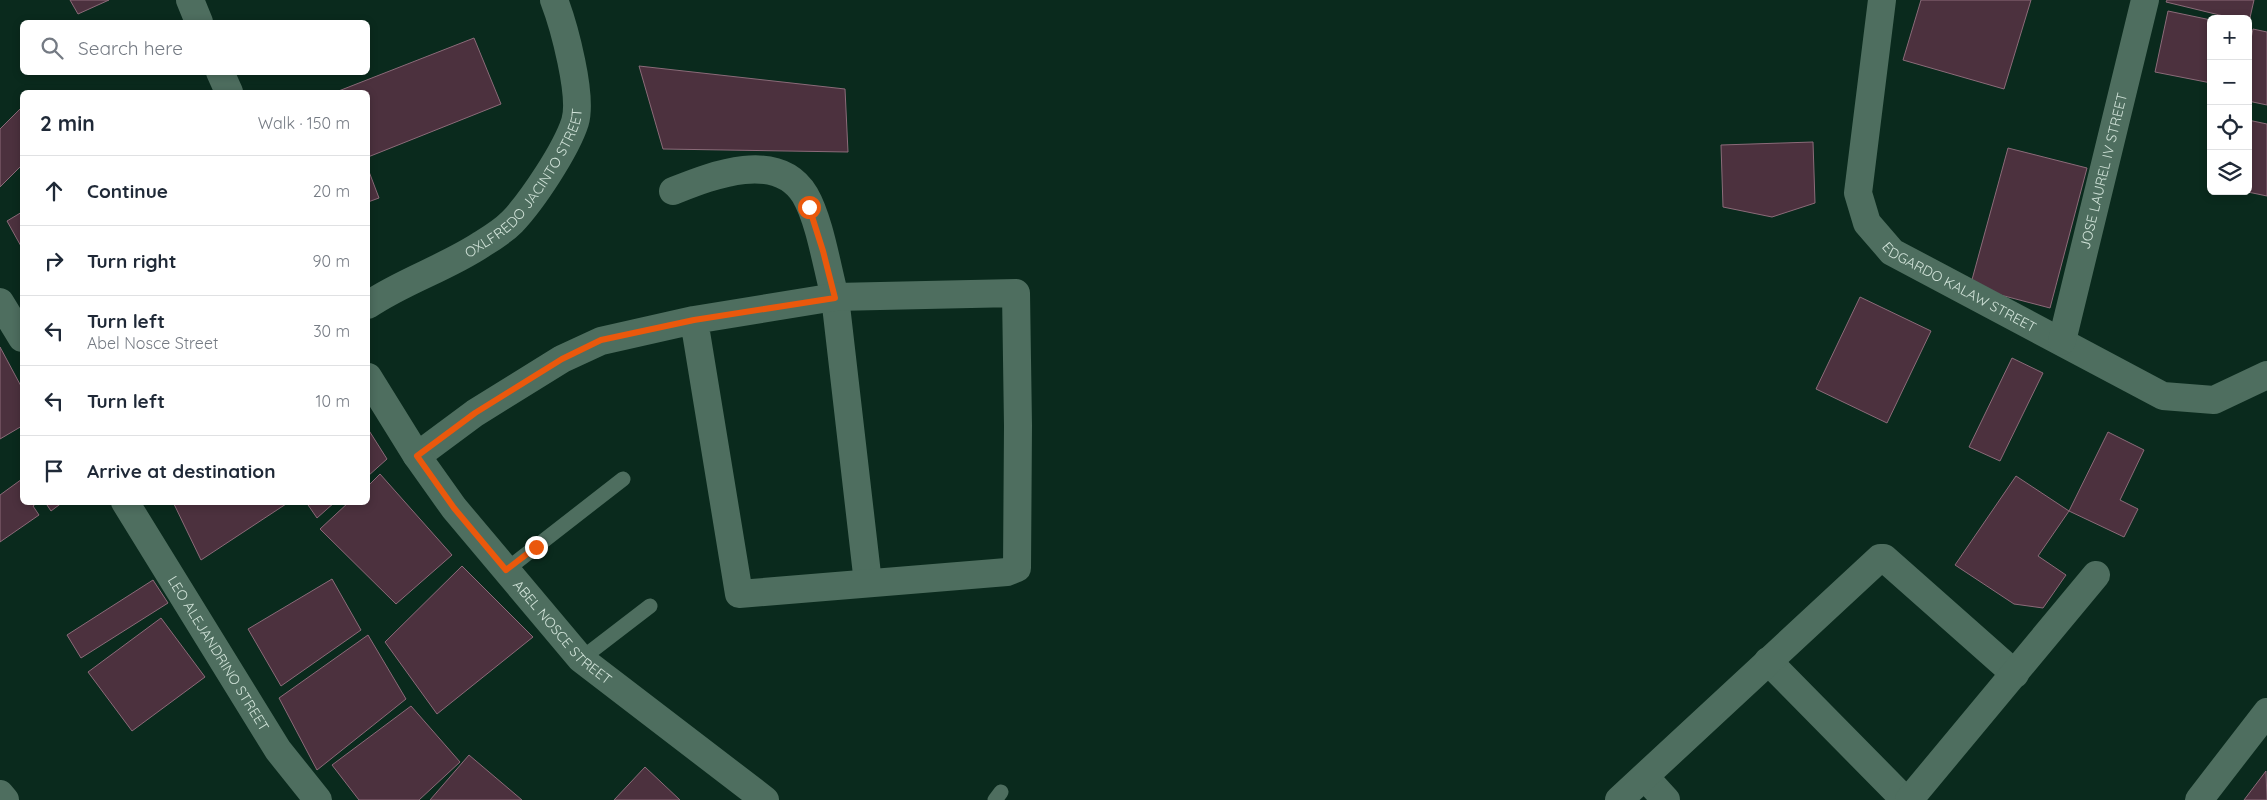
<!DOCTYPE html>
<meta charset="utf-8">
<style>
body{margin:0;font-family:Quicksand,sans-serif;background:#f6f6f7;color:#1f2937}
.controls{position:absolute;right:15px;top:15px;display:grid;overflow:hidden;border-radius:8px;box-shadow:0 2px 8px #0003}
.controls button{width:45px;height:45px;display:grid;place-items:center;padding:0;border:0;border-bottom:1px solid #e0e1e3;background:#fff;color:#1f2937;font:25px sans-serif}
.stop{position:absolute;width:15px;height:15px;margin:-11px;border:4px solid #ea580c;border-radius:50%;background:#fff}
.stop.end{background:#ea580c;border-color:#fff;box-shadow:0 1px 5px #0008}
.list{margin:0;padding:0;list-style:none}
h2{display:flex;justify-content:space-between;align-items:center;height:65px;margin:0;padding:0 20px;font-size:21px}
h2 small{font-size:16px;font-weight:400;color:#747a83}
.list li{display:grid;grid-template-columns:32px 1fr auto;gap:15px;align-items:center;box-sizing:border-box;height:70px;padding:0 20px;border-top:1px solid #e0e1e3}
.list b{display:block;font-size:19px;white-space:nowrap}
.list p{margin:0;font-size:16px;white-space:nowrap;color:#747a83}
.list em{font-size:16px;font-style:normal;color:#747a83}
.icon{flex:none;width:28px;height:28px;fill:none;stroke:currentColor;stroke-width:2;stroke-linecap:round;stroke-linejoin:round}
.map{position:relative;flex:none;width:2267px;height:800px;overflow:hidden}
.search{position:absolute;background:#fff;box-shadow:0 2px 8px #0003;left:20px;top:20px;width:350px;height:55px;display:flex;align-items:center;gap:12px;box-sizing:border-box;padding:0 18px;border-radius:8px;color:#747a83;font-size:19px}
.panel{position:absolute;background:#fff;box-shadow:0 2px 8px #0003;left:20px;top:90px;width:350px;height:415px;border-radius:8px}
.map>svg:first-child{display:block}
.building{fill:#4c313e;stroke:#8b6b79}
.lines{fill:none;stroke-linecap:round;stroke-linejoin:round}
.service{stroke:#4e6e5f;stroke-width:15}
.minor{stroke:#4e6e5f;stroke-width:28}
.tertiary{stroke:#4e6e5f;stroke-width:28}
.route{stroke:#ea580c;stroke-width:6}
.labels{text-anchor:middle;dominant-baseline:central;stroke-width:4;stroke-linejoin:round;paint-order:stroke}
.street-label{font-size:14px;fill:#d1e3d9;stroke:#012014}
</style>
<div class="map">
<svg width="2267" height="800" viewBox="0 0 2267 800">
<rect width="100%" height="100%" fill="#0a2a1d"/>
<path class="building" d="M70 0H109L78 14Z
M1921 0H2031L2004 89 1903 60Z
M2167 0H2254L2249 22 2248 19H2236L2166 2Z
M2168 11 2211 20V83L2155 72Z
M2253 29 2267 32V105L2248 101V53Z
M474 38 501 104 368 157V92H336Z
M639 66 845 89 848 152 663 149Z
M22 107V165L0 187V129Z
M2248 120 2267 124V196L2243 191H2248Z
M1813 142 1815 203 1772 217 1723 207 1721 145Z
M2008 148 2087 168 2050 308 1970 287Z
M368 169 379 198 368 202Z
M22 212V248L7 221Z
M1860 297 1931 331 1887 423 1816 389Z
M0 347 22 388V426L0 439Z
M2012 358 2043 373 2000 461 1969 447Z
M368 429 387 459 368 476Z
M2108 432 2144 450 2120 500 2138 509 2124 537 2069 511Z
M380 474 452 555 396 604 320 529 349 502H368V486Z
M2016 476 2069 511 2038 556 2066 575 2043 608 2014 604 1955 565Z
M22 479V502H38L33 506 39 515 0 542V495Z
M45 502H63L51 511Z
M173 502H286V504L201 560Z
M306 502H335L317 518Z
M462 566 533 637 437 714 385 642Z
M332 579 361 630 281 686 248 629Z
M153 580 168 603 81 658 67 635Z
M161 618 205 677 132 731 88 672Z
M368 635 406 699 317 770 279 698Z
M411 706 460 762 419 800H359L332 765Z
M469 755 522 800H430Z
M645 767 680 800H614Z
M2266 771 2267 800H2244Z"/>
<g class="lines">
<path class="service" d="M506 570 623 479
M581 659 650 606
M995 800 1001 792"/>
<g class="minor">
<path id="s1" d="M1882 0 1858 193 1867 223 1892 252 2163 396 2214 400 2267 375"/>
<path d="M673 191C711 176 777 149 805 195 820 221 827 268 835 297L868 583"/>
<path d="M0 302 22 338"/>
<path id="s2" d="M368 305C403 281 446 268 482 244 492 238 504 230 512 222 532 201 566 150 575 122 583 96 564 26 554 0"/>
<path id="s3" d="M2062 341 2145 0"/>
<path d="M417 456 475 413 562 359 601 341 694 320 835 297 1016 293 1018 426 1017 568 1007 572 739 594 694 320"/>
<path id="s4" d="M125 502 278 750 318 800"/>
<path d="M1768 661 1905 800"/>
<path d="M1645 777 1666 800"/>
<path d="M0 794 5 800"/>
<path d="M1619 800 1880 558H1884L2015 674"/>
<path d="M1909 800 2096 575"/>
<path d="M2199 800 2267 712"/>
</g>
<g class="tertiary">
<path d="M190 0 199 22"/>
<path d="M220 72 229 92"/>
<path id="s5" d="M368 377 417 456 454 508 581 659 765 800"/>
</g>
</g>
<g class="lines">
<path class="route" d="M536 547 506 570 454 508 417 456 475 413 562 359 601 340 694 320 835 298 823 251 809 207"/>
</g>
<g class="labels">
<g class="street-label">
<text stroke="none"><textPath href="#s3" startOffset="175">JOSE LAUREL IV STREET</textPath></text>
<text stroke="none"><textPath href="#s2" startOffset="205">OXLFREDO JACINTO STREET</textPath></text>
<text stroke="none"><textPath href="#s1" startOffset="340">EDGARDO KALAW STREET</textPath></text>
<text stroke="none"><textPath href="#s5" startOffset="322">ABEL NOSCE STREET</textPath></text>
<text stroke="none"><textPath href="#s4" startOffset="178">LEO ALEJANDRINO STREET</textPath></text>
</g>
</g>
</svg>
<div class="controls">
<button>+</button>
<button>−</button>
<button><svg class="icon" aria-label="locate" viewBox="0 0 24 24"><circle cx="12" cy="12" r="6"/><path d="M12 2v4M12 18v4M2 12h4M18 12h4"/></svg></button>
<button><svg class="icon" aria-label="layers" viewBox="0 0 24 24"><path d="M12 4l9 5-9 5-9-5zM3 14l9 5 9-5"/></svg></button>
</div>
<div class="stop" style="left:809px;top:207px"></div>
<div class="stop end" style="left:536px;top:547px"></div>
<div class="search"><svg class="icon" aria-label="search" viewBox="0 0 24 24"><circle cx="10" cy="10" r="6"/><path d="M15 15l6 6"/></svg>Search here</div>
<section class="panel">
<h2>2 min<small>Walk · 150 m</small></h2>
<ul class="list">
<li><svg class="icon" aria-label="ahead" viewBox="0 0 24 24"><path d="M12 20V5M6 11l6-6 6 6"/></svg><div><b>Continue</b></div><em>20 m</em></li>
<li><svg class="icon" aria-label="right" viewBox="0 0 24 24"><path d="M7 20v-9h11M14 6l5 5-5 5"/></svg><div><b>Turn right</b></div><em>90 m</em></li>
<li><svg class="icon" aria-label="left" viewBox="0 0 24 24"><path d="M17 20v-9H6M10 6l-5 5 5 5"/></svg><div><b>Turn left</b><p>Abel Nosce Street</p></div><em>30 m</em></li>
<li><svg class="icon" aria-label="left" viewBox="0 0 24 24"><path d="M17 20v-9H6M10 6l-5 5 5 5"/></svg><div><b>Turn left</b></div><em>10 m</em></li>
<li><svg class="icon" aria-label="arrive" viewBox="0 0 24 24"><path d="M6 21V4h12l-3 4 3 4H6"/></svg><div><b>Arrive at destination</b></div></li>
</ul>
</section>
</div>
